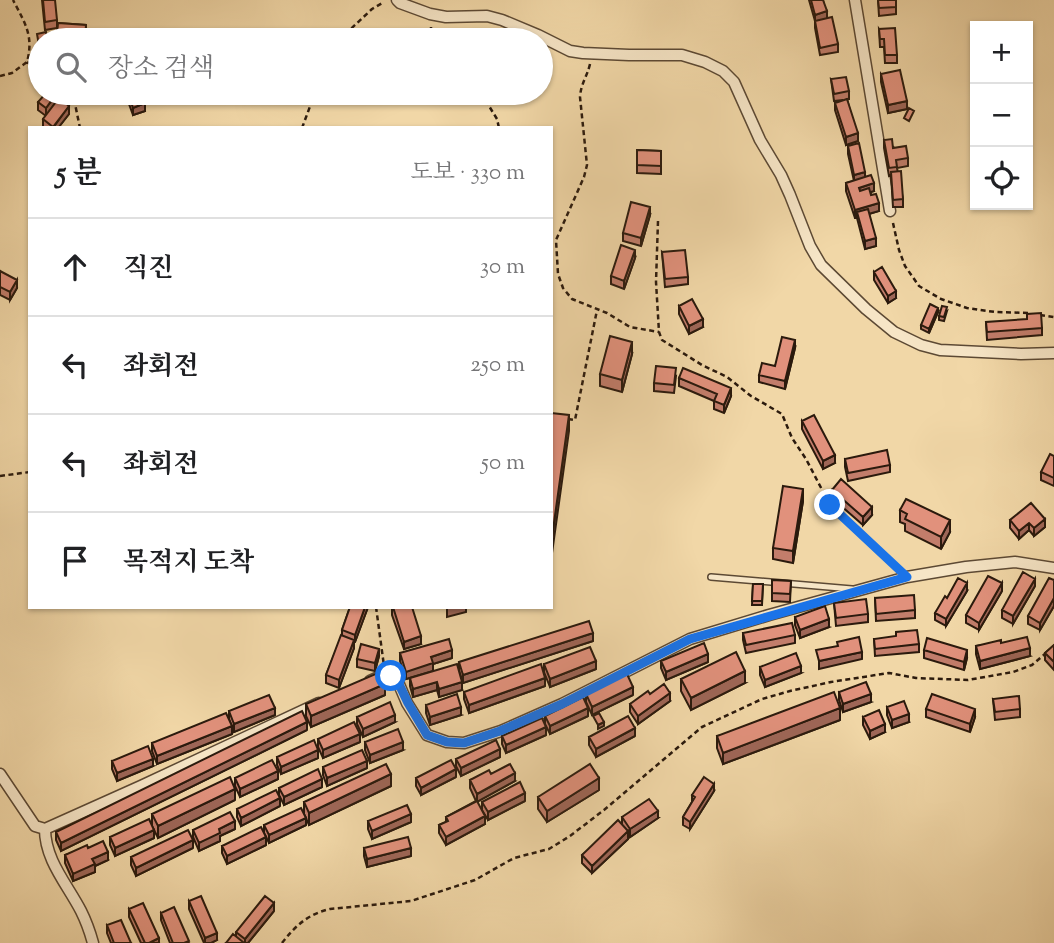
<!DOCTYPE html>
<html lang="ko">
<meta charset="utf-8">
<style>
body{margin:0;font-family:"Sorts Mill Goudy","Noto Serif KR",serif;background:#f6f6f6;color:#202124}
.controls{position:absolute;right:21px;top:21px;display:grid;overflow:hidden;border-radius:0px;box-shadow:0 2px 5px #0004}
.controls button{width:63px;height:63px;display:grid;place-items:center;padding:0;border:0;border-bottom:2px solid #e0e0e0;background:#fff;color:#202124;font:35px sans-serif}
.stop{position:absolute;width:21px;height:21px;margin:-16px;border:5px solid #1a73e8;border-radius:50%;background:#fff}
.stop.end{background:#1a73e8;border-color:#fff;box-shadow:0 2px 7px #0008}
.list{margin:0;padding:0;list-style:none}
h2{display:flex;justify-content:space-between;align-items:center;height:91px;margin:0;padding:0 28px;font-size:30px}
h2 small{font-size:23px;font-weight:400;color:#757577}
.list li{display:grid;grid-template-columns:46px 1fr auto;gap:21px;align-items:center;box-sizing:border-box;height:98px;padding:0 28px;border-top:2px solid #e0e0e0}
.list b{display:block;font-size:26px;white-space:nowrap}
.list em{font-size:23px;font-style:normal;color:#757577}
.icon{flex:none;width:38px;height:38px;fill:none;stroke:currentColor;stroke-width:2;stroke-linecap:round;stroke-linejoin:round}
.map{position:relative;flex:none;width:1054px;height:943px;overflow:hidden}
.search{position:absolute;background:#fff;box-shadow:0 2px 5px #0004;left:28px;top:28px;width:525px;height:77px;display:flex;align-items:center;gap:18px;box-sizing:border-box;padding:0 24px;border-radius:38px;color:#757577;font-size:26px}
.panel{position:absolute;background:#fff;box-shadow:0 2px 5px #0004;left:28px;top:126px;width:525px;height:483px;border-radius:0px}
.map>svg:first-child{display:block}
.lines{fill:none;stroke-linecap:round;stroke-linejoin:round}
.service-casing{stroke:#5c4934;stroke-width:8}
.minor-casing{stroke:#5c4934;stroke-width:13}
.path{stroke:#2b1a0d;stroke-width:2.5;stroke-dasharray:5 3.5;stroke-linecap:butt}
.service{stroke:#f6e5c6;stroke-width:5}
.minor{stroke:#f6e5c6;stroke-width:10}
.wall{fill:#c27d6b;stroke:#2b1a0d;stroke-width:2}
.shaded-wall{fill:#9e6657;stroke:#2b1a0d;stroke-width:2}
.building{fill:#e1917c;stroke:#2b1a0d;stroke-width:2}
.route{stroke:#1a73e8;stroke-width:9}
</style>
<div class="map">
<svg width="1054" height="943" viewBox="0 0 1054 943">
<rect width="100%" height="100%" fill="#f1d7a7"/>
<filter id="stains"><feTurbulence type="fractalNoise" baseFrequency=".00286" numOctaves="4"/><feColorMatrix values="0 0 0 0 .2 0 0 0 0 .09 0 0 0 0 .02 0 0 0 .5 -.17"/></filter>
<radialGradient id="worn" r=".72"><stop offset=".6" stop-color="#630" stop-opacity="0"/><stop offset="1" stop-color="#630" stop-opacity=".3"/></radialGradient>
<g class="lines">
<defs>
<path id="service" d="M711 577 852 589"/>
<path id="minor" d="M397 0 400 3 430 14 446 17 487 16 502 20 538 35 570 51 583 53 629 55H682L705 62 723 71 734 82 760 140 781 175 790 195 810 246 821 265 866 309 894 332 921 345 940 350 1021 354 1054 353
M855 0 890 211
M370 681 381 676H391L398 682 407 703 427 735 447 742 464 743 501 731 562 704 690 639 769 615 907 577 966 567 1015 562 1054 568
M0 774 35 826 45 829 141 786 319 703
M45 829C45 860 67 884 81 911 86 921 90 932 93 943"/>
</defs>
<use href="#service" class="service-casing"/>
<use href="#minor" class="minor-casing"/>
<path class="path" d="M431 27V37L433 40
M339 40 372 9 384 2
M27 62 40 72
M590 64C587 77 581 83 580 97L587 165 584 177 556 240 558 274 563 288 572 299 607 313 630 327 659 332
M0 76 12 73 27 62C34 36 25 23 13 0
M68 93 74 99 80 128
M481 93 497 119 499 128
M302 128 315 93
M658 221 656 282 659 332 662 340 702 365 727 377 751 396 782 414 792 438 806 459 830 505 897 567
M893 223 899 250 905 266 919 286 941 299 967 308 995 312 1030 313
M1040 315 1054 317
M568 419 575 420 597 310
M0 476 30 472
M376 607 384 666
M282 943C295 926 308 914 330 909L411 901 475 880 514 858 549 849 570 836 604 810 702 727 762 699 790 691 831 682 889 673 916 678 968 680 1013 672 1032 665 1046 653"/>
<use href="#service" class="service"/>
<use href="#minor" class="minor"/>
</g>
<path class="wall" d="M42 0 57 20V28L45 30Z
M809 0H823L827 18 838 44V52L820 55 815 28V21Z
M878 0H896V14L879 16Z
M58 23 86 25V40H57Z
M879 29 897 55V63H885L884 47H880Z
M881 74 907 109 888 113 881 82Z
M831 79 849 91V99H847L858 141 846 145 835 110V103L843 100 834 101Z
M62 93 59 98 69 114 58 128H43V119L46 116 38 110V102Z
M125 93H141L145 111 133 115Z
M884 140 908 158V166L897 168 903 199V207H893L891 175 889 176 884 148Z
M848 146 874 191 870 192 879 211 869 214 876 246 865 249 857 218H855L846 191V183L854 181 848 154Z
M637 150 661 151V174L637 173Z
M650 215 641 246 623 241V233Z
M662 252 688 277V284L665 287Z
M635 258 624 289 611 284V276Z
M0 271 17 288 10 300 0 295Z
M874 272 896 298 888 303 874 280Z
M679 306 703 327 689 334 679 314Z
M947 311 944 321 939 320V316Z
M938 312 929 333 921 329V325Z
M986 322 1042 328V335L987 340Z
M795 348 785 389 759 382V375L775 366Z
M632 354 622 392 600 386V374Z
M676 376 674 393 654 391V383Z
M679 378 731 396 724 413 714 409V401L679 386Z
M802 421 835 463 823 469 802 429Z
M1054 456V486L1041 480V472Z
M845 459 890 465V472L848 481 845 467Z
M832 490 872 515 863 525 832 498Z
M803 501 793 563 773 559V548Z
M900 510 950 532 941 549 905 531V524L900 522Z
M1045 519V527L1034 536 1029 530 1019 539 1010 528V520Z
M772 580 791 581 790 602 772 601Z
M1054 580V606L1040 630 1028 624V616Z
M753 584H763L762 605H752Z
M1035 586 1013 624 1002 618V610Z
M967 591 946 626 935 620V613L947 598Z
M1002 591 979 630 966 623V615Z
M875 598 915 610V618L876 621Z
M834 603 868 614V622L836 626Z
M350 607H368L355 642H354V648L339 688 326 683V675L342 635V630Z
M392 607 421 644 404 649 392 615Z
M795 617 829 627 800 638 795 625Z
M743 633 795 635V643L746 653 743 640Z
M874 639 919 644V652L875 656Z
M593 641 463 683 459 670V662Z
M1001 643 1030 656 980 669 976 654V646Z
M1054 645V670L1045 660V653Z
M924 650 967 658 964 670 924 658Z
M400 653 452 658 433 664V671L462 690 439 697 437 690 413 697 410 686V678L406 679 400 661Z
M379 656 375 671 357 667V659Z
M661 661 708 662 666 680 661 668Z
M544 664 596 669 550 687 544 672Z
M760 667 801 673 765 687 760 675Z
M681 679 745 683 691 710 681 691Z
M545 686 469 713 464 699V692Z
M839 692 871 702 843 712 839 700Z
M586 694 633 695 592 715 586 702Z
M650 694 670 701 638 724 630 712V704Z
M385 695 311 727 306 716V704Z
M993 699 1020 709V717L995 720Z
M426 705 461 715 430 725 426 713Z
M887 707 909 722 892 728 887 715Z
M926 709 975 717 970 732 926 717Z
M229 711 275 715 234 732 229 719Z
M545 716H588L550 734 545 724Z
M357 717 395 722 363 737 357 724Z
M863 717 885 732 870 739 863 725Z
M840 720 723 764 717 748V736Z
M307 730 61 851 56 840V832Z
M232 734 157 764 152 751V743Z
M546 735 506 753 502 744V736Z
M635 736 596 757 589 745V737Z
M318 739 360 742 323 758 318 747Z
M365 742 403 750 370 763 365 750Z
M277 757 318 758 281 774 277 765Z
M500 757 461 776 456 766V759Z
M112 761 153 766 117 781 112 769Z
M323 767 367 768 327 786 323 775Z
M491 774 515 781 477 801 485 824 446 845 439 833V825L446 822V817L476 801 470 788V780Z
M456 777 421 795 416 786V778Z
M235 778 278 779 240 797 235 786Z
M391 786 309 825 304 814V802Z
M322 787 284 805 279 795V788Z
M599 790 547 822 538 809V797Z
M714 791 690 829 683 825V817L692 802V795Z
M235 800 158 838 152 826V814Z
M525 801 488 820 482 810V802Z
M280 806 241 826 237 817V809Z
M622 817 658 818 630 837 628 834V839L592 873 582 863V855L622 825Z
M368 821 411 822 372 839 368 829Z
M264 825H306L269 843 264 833Z
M235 829 220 836V841L199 851 193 837V830Z
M110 837 154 838 115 856 110 845Z
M266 845 227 864 222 853V846Z
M88 848 108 860 95 866V872L73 881 65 863V855Z
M193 848 136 876 131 865V857Z
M364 848 411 856 367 867 364 856Z
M189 901 217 940 211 943H204L189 909Z
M129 909 159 943H141L129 917Z
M274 911 248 943H226L236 937V932Z
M161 913 189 943H170L161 920Z
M107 925 131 943H111L107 933Z"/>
<path class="shaded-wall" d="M827 11V19L815 22V15Z
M57 93H62V94L46 116V108Z
M907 101V109L888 113V105Z
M145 103V111L133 115V108Z
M69 106V114L58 128H53Z
M858 133V141L846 145V137Z
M865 172V180L854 183V175Z
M874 183V191L859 196V188Z
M879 203V211L858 217 857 212V218H855V210Z
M650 207V215L641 246V238Z
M876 238V246L865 249V241Z
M635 250V258L624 289V281Z
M17 280V288L10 300V292Z
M896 291V298L888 303V296Z
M938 308V312L929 333V329Z
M703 319V327L689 334V326Z
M795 340V348L785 389V381Z
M632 342V354L622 392V380Z
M731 388V396L724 413V405Z
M569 415V431L552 553V537Z
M835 455V463L823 469V461Z
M803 489V501L793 563V551Z
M872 507V515L863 525V517Z
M1045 519V527L1034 536V528Z
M950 520V532L941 549V537Z
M1029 523V530L1019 539V531Z
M1035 579V586L1013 624V616Z
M967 583V591L946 626V619Z
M1002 583V591L979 630V623Z
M1054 598V606L1040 630V623Z
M365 607H368L355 642V635Z
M447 607H466V612L447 617Z
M829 619V627L800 638V630Z
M593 633V641L463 683V675Z
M421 636V644L404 649V642Z
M354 640V648L339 688V680Z
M1030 648V656L980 669V661Z
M379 649V656L375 671V663Z
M452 650V658L433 664V671L406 679V672L431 657Z
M967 650V658L964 670V662Z
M862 652V659L819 669V661Z
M708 654V662L666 680V672Z
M596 661V669L550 687V679Z
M801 666V673L765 687V680Z
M745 671V683L691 710V698Z
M545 678V686L469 713V705Z
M437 682V690L413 697V689Z
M462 682V690L439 697V689Z
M385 684V695L311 727V716Z
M633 687V695L592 715V707Z
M670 693V701L638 724V716Z
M871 694V702L843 712V704Z
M461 707V715L430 725V717Z
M275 708V715L234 732V724Z
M588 708V716L550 734V726Z
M840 708V720L723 764V753Z
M975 709V717L970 732V724Z
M909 714V722L892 728V720Z
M395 715V722L363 737V729Z
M307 722V730L61 851V843Z
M604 722V726L598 729V725Z
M885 724V732L870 739V731Z
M232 726V734L157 764V756Z
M546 727V735L506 753V745Z
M635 728V736L596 757V749Z
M360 734V742L323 758V750Z
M403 742V750L370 763V755Z
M500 749V757L461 776V768Z
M318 750V758L281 774V767Z
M153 759V766L117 781V773Z
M367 761V768L327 786V778Z
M456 769V777L421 795V788Z
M278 771V779L240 797V789Z
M515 773V781L477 802V794Z
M391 774V786L309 825V813Z
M599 778V790L547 822V811Z
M322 779V787L284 805V797Z
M714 784V791L690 829V822Z
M235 789V800L158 838V826Z
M525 793V801L488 820V812Z
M280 798V806L241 826V818Z
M658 811V818L630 837V829Z
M411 814V822L372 839V831Z
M485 816V824L446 845V837Z
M306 818V825L269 843V835Z
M235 821V829L220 836V841L199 851V843L219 829Z
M154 830V838L115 856V848Z
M628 831V839L592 873V866Z
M266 837V845L227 864V856Z
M193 840V848L136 876V868Z
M411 848V856L367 867V859Z
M108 852V860L95 866V872L73 881V874L92 859Z
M274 903V911L248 943H245V939Z
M217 933V940L211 943H205V938Z
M159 938V943H149Z"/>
<path class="building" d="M43 0H55L57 20 45 22Z
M811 0H823L827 11 815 15Z
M878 0H896V7L879 8Z
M832 17 838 44 820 48 815 21Z
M58 23 86 25 85 37 57 35Z
M895 28 897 55H885L884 39H880L879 29Z
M46 32 47 40H40V51L37 34Z
M900 70 907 101 888 105 881 74Z
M846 77 849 91 834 94 831 79Z
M46 93H57L46 108 38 102Z
M128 93H141L145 103 133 108Z
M59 98 69 106 53 127 43 119Z
M847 99 858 133 846 137 835 103Z
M909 108 914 111 909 121 904 118Z
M892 139 893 148 906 146 908 158 896 160 897 167 889 168 884 140Z
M859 143 865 172 854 175 848 146Z
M637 150 661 151V166L637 165Z
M901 171 903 199 893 200 891 172Z
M871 175 874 183 859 188 860 191 869 188 871 195 876 194 879 203 855 210 846 183Z
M631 202 650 207 641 238 623 233Z
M868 209 876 238 865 241 857 212Z
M621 245 635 250 624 281 611 276Z
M685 250 688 277 665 279 662 252Z
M882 267 896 291 888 296 874 272Z
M0 271 17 280 10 292 0 287Z
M692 299 703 319 689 326 679 306Z
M930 304 938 308 929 329 921 325Z
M942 306 947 307 944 317 939 316Z
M1041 313 1042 328 987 332 986 322 1027 319V314Z
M610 336 632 342 622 380 600 374Z
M782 337 795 340 785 381 759 375 762 363 775 366Z
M656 366 676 368 674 385 654 383Z
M683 368 731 388 724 405 714 401 717 394 679 378Z
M551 413 569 415 552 537H551Z
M814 415 835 455 823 461 802 421Z
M887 450 890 465 848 473 845 459Z
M1050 454 1054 456V478L1041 472Z
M841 479 872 507 863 517 832 490Z
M783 486 803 489 793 551 773 548Z
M906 499 950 520 941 537 905 519 907 514 900 510Z
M1031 503 1045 519 1034 528 1029 523 1019 531 1010 520Z
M1023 572 1035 579 1013 616 1002 610Z
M988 576 1002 583 979 623 966 615Z
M958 578 967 583 946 619 935 613 945 596 947 598Z
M1049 578 1054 580V598L1040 623 1028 616Z
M772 580 791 581 790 594 772 593Z
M753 584H763L762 601H752Z
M914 595 915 610 876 614 875 598Z
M866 599 868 614 836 618 834 603Z
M825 606 829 619 800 630 795 617Z
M350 607H365L355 635 342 630Z
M393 607H412L421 636 404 642Z
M589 621 593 633 463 675 459 662Z
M792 623 795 635 746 645 743 633Z
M917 630 919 644 875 649 874 639 896 636V632Z
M341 635 354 640 339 680 326 675Z
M859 637 862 652 819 661 816 650 838 646 837 642Z
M1027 637 1030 648 980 661 976 646 1001 640V643Z
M927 638 967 650 964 662 924 650Z
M449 639 452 650 431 657 433 663 406 672 400 653Z
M704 643 708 654 666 672 661 661Z
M361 644 379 649 375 663 357 659Z
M1054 645V662L1045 653Z
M590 647 596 661 550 679 544 664Z
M736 652 745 671 691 698 681 679Z
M796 653 801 666 765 680 760 667Z
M457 664 462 682 439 689 437 682 413 689 410 678Z
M541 664 545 678 469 705 464 692Z
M380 672 385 684 311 716 306 704Z
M627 674 633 687 592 707 586 694Z
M866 682 871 694 843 704 839 692Z
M664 684 670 693 638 716 630 704 648 691 650 694Z
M834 692 840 708 723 753 717 736Z
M457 694 461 707 430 717 426 705Z
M932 694 975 709 970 724 926 709Z
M269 695 275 708 234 724 229 711Z
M1019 696 1020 709 995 712 993 699Z
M583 697 588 708 550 726 545 716Z
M904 701 909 714 892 720 887 707Z
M390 702 395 715 363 729 357 717Z
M879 710 885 724 870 731 863 717Z
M302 711 307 722 61 843 56 832Z
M226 713 232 726 157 756 152 743Z
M599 713 604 722 598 725 593 716Z
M628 716 635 728 596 749 589 737Z
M542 718 546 727 506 745 502 736Z
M354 722 360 734 323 750 318 739Z
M398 729 403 742 370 755 365 742Z
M314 740 318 750 281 767 277 757Z
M496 740 500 749 461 768 456 759Z
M148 746 153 759 117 773 112 761Z
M362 750 367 761 327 778 323 767Z
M272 760 278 771 240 789 235 778Z
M451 760 456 769 421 788 416 778Z
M386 764 391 774 309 813 304 802Z
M510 764 515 773 477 794 470 780 489 770 491 774Z
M590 764 599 778 547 811 538 797Z
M318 769 322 779 284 797 279 788Z
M230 777 235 789 158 826 152 814Z
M704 777 714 784 690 822 683 817 695 797 692 795Z
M520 782 525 793 488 812 482 802Z
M276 790 280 798 241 818 237 809Z
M649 799 658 811 630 829 622 817Z
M477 801 485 816 446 837 439 825 448 821 446 817Z
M407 805 411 814 372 831 368 821Z
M301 808 306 818 269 835 264 825Z
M230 812 235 821 219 829 220 833 199 843 193 830Z
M149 819 154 830 115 848 110 837Z
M618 820 628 831 592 866 582 855Z
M261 827 266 837 227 856 222 846Z
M188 830 193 840 136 868 131 857Z
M408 837 411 848 367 859 364 848Z
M103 841 108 852 92 859 95 864 73 874 65 855 87 845 88 848Z
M201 896 217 933 205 938 189 901Z
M265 896 274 903 245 939 236 932Z
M143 903 159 938 149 943H145L129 909Z
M174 907 189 941 184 943H173L161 913Z
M121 920 131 943H114L107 925Z
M233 934 243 942 242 943H226Z"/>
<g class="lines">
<path class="route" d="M391 676 398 682 408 703 427 735 447 742 464 743 500 731 562 704 690 639 907 577 830 505"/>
</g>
<rect width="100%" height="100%" filter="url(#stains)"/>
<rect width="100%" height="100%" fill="url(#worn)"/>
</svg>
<div class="controls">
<button>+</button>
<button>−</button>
<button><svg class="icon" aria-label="locate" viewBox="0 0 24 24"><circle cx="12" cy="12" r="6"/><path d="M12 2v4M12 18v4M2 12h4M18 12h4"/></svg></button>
</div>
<div class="stop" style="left:391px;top:676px"></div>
<div class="stop end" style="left:830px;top:505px"></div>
<div class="search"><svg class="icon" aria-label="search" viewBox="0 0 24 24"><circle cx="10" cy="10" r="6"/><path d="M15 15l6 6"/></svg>장소 검색</div>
<section class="panel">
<h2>5 분<small>도보 · 330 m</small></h2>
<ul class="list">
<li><svg class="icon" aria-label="ahead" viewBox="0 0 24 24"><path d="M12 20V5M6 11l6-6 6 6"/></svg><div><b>직진</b></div><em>30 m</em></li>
<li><svg class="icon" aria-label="left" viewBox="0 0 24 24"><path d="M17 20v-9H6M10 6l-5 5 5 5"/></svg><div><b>좌회전</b></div><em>250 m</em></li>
<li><svg class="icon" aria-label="left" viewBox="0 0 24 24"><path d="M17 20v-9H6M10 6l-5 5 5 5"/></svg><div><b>좌회전</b></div><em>50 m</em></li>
<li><svg class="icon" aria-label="arrive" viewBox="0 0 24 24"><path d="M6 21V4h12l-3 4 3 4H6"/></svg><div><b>목적지 도착</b></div></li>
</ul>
</section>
</div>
